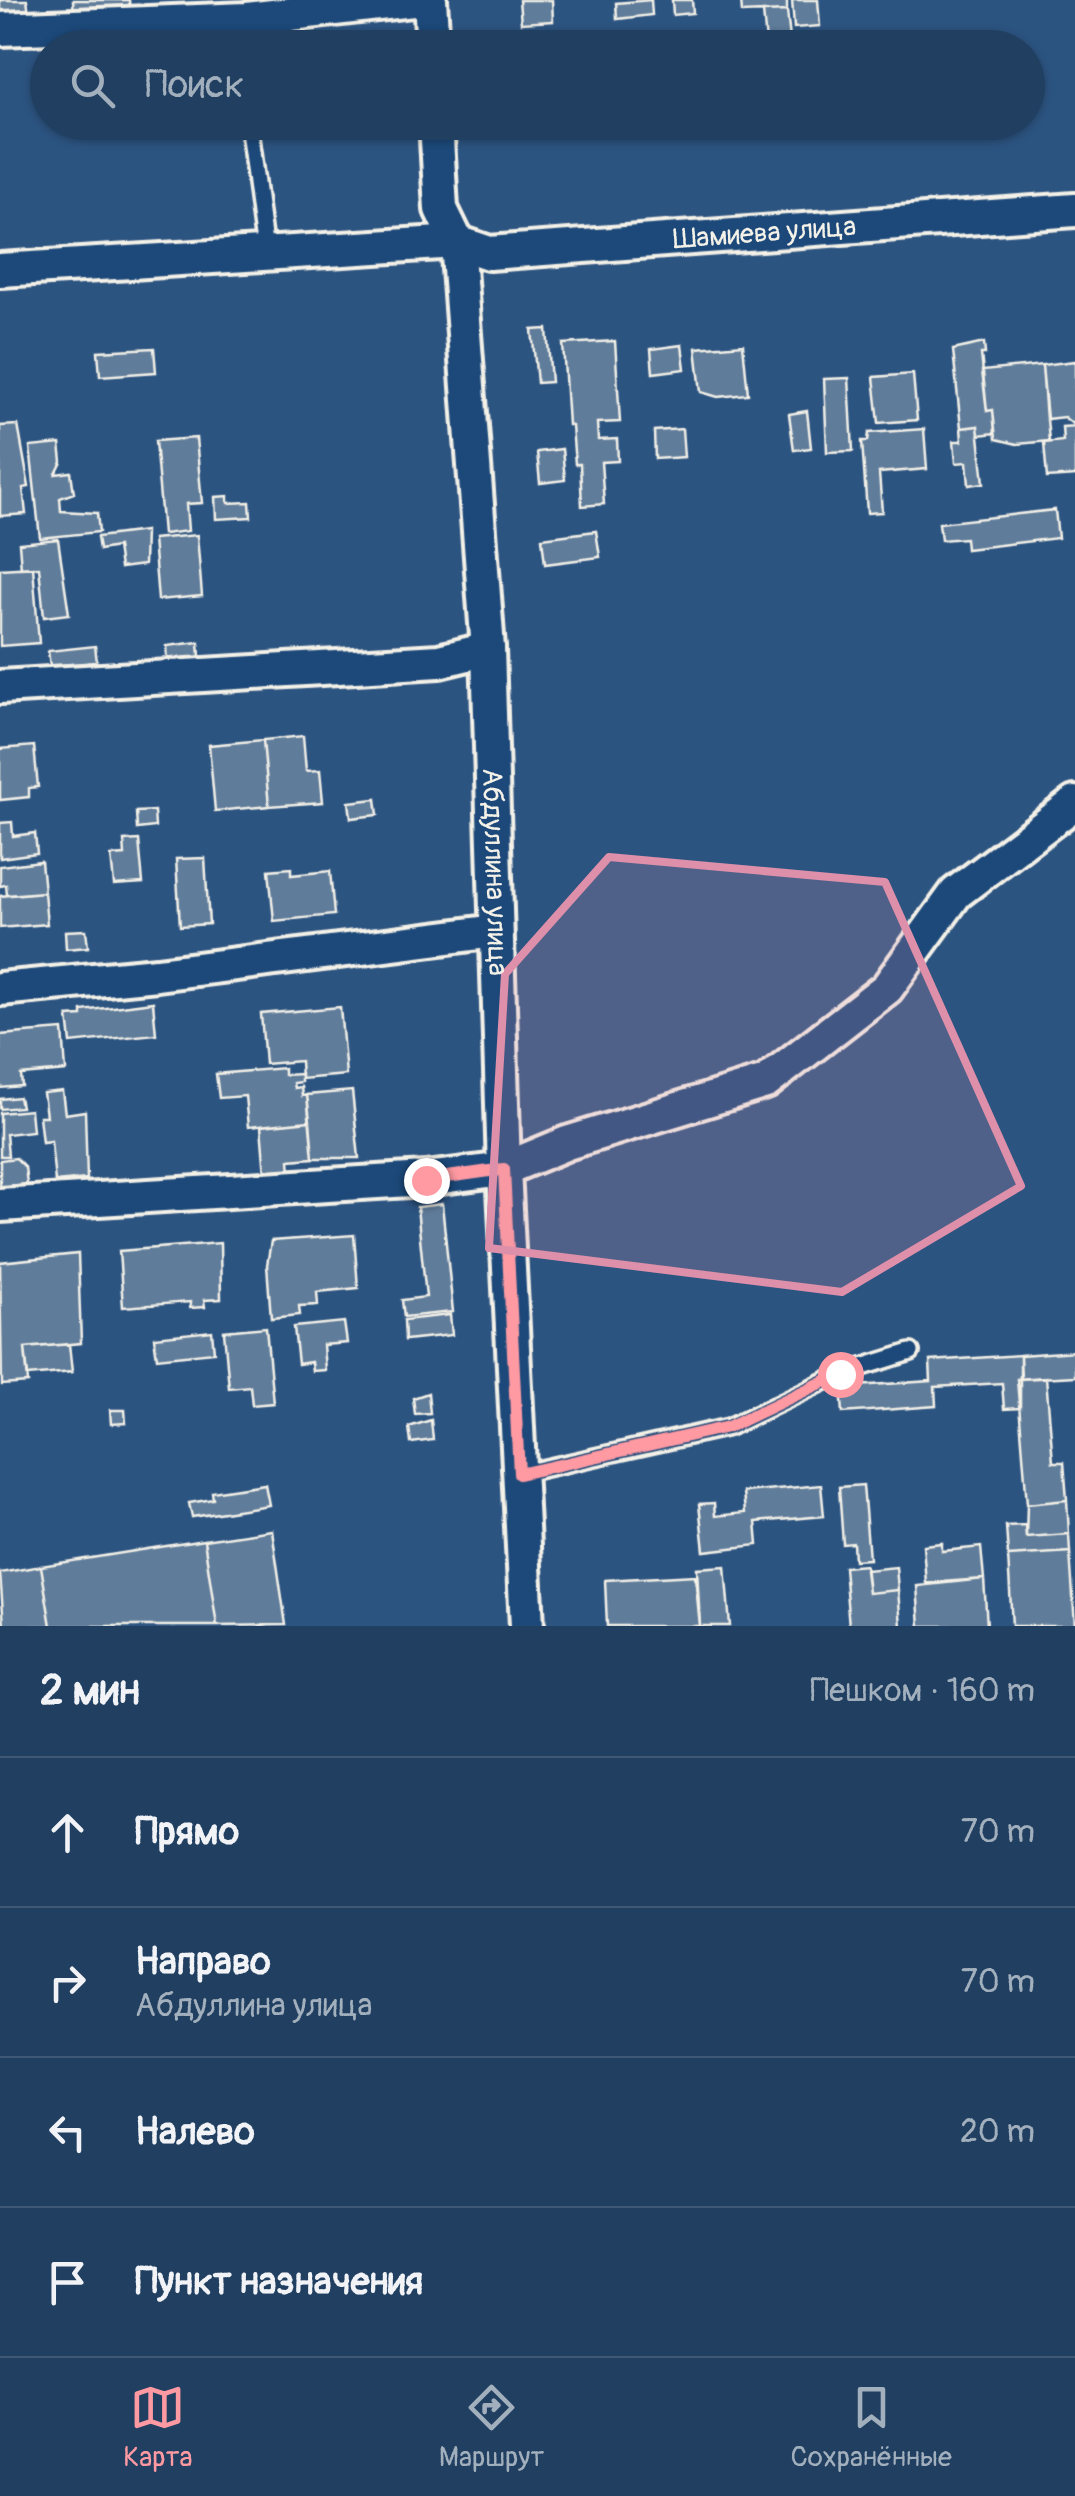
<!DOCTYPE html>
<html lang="ru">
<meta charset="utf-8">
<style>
body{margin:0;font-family:Pangolin,sans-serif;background:#2d4a6a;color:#f1f3f6}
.stop{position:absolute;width:30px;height:30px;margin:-22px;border:8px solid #ff9aa2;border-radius:50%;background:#fff}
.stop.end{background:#ff9aa2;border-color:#fff;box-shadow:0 2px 10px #0008}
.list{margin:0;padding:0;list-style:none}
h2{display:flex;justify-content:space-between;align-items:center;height:130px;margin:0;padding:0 40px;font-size:42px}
h2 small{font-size:32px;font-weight:400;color:#a2afbd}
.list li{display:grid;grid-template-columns:65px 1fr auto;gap:30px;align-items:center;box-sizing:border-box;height:150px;padding:0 40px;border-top:2px solid #3e5876}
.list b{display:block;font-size:38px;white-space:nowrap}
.list p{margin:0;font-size:32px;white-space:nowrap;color:#a2afbd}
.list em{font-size:32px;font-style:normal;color:#a2afbd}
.icon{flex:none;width:55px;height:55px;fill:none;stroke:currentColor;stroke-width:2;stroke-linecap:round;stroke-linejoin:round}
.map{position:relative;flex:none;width:1075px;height:1626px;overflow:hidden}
.search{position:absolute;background:#213f61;box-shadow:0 2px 8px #0004;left:30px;right:30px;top:30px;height:110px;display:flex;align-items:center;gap:25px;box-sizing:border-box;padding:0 35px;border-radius:55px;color:#a2afbd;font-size:38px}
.sheet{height:730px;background:#213f61}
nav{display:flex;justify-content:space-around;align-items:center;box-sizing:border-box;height:140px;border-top:2px solid #3e5876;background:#213f61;font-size:28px;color:#a2afbd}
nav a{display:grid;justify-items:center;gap:5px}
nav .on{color:#ff9aa2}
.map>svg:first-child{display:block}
.building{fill:#5e7b9a;stroke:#f4f1e8;stroke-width:2.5}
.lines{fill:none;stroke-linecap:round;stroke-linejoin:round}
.service-casing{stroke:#f4f1e8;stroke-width:22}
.minor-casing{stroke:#f4f1e8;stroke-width:40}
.service{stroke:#1f4a7a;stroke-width:15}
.minor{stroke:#1f4a7a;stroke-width:32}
.route{stroke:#ff9aa2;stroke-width:12}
.marked{fill:#de8fa9;fill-opacity:0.2;stroke:#de8fa9;stroke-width:8;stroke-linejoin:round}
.labels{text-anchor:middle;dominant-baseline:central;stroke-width:8;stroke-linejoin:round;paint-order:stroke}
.street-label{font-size:28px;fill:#f4f1e8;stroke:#1f4a7a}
</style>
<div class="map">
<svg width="1075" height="1626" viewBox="0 0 1075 1626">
<rect width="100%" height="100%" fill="#2c5481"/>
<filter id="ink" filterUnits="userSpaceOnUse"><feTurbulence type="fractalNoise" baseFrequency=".01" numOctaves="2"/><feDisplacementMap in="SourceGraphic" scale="20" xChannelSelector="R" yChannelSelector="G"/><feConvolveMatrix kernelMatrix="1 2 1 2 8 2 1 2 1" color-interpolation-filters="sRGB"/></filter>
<g filter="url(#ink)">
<path class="building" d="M0 0H27L29 13 0 16Z
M73 0H129L130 13 74 18Z
M519 0H552L553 21 521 23Z
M651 0 652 15 617 19 616 3Z
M672 0H692L693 13 673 15Z
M741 0H787V11L742 13Z
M792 0H818L820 26 794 28Z
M787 11 790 39 766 42 763 12Z
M748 122H785V131L749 134Z
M547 329 551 382 537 383 532 330Z
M615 341 620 422 597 423 598 440 617 439 618 461 601 462 604 504 582 506 580 464H575L572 426 568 425 563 344Z
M984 343 985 354H981L987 411 993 410 995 433 979 435 978 426 961 428 953 350Z
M743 344 748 394 718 397 701 392 696 348Z
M682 345 685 369 653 373 651 349Z
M154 348 156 372 100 376 98 351Z
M1075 361V426L1064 417 1046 419 1042 365Z
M1042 365 1049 441 1017 444 996 439 993 410 987 411 982 371Z
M913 374 917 420 879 423 874 377Z
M849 378 853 451 827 452 824 379Z
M807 411 811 448 794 450 789 414Z
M18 425 29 487 23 488 26 514 0 516V426Z
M978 426 984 483 969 485 967 462 956 463 954 441H962L961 428Z
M1075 426V476L1047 478 1044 443 1063 441 1062 427Z
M682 429 684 457 655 459 654 431Z
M924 429 927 469 879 473 882 512 867 513 862 441H868L869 433Z
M196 438 202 503 186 504 188 531 163 534 155 441Z
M60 444 62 462 56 474 71 472 74 493 60 498 61 511 97 513 99 532 40 538 30 447Z
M562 449 565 480 540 483 537 452Z
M228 496V503L250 502 251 517 216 519 215 497Z
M1055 510 1058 538 966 549 965 538 941 540 939 523Z
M145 531 144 565 120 568 117 547 99 550 97 537Z
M596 531 600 557 545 564 542 538Z
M197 535 202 596 158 600 153 539Z
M58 539 69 614 44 617 39 567 21 568 19 543Z
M33 567 39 643 0 646V569Z
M199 642 200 657 168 661 167 646Z
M95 646 97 662 50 666 48 651Z
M303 736 306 771 320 770 323 802 269 806 263 740Z
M263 740 269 806 215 811 209 745Z
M34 746 38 787 29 788V797L0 800V749Z
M376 799 378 815 351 818 349 802Z
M154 811 155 827 137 829 136 812Z
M12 822 13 836 35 833 37 853 0 858V823Z
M139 840 143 883 114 885 111 856 125 855 124 841Z
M205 858 209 924 180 926 176 859Z
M41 861 44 892 7 895 6 885 0 886V866Z
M291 868V875L330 871 334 915 274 921 269 870Z
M44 892 47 924 0 928V896Z
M86 930 88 947 66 949 65 931Z
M153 1002 156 1034 71 1043 68 1017 82 1016V1011Z
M340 1007 346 1075 301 1079 300 1061 265 1064 261 1014Z
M63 1030 66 1071 21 1075 22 1086 0 1088V1035Z
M284 1068V1075L301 1074V1082L293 1083 294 1088 301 1087 302 1096 307 1095 310 1121 248 1127 245 1096 219 1098 216 1074Z
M62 1091 65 1114 85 1111 87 1179 55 1182 51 1141 42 1142 39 1116H46L43 1093Z
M352 1091 359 1158H313L307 1095Z
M19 1097 21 1107 0 1109V1099Z
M30 1110 32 1131 6 1134 8 1156H0V1113Z
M310 1121 313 1158 290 1160 291 1172 265 1175 261 1126Z
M16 1158 25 1167 27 1184 0 1187V1160Z
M442 1204 453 1312 404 1317 402 1300 426 1297 417 1207Z
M354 1235 358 1288 317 1292 318 1305 299 1306 300 1315 271 1318 267 1265 271 1241Z
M220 1243 221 1299 204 1300 205 1307 190 1308V1302L123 1307 119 1251Z
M78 1254 81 1343 25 1348 28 1383 2 1385 0 1262Z
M450 1315 452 1335 405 1340 404 1320Z
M344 1322 347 1343 323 1345 325 1370 312 1371 311 1362 298 1364 294 1327Z
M266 1327 273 1403 252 1405 250 1386 229 1388 224 1331Z
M212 1331 214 1352 157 1358 154 1337Z
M69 1344 72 1372 28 1376 25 1348Z
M1075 1351V1376L1021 1379 1020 1355Z
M1020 1355V1408L1004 1409 1002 1383 935 1387 936 1406 843 1413 841 1387 931 1381 930 1361Z
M1046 1377 1053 1462H1064L1067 1500 1027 1504 1017 1379Z
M428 1393 430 1413 415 1414 413 1398Z
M110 1410H125L126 1423 111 1424Z
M431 1420 433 1440 411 1443 409 1427Z
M265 1484 269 1505 192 1517 189 1503 213 1499 212 1492Z
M821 1485 824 1516 756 1522 758 1545 704 1551 699 1504 714 1503 715 1516 745 1513 743 1492Z
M863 1485 869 1559 854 1560 853 1543 843 1544 839 1487Z
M1067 1500 1069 1534 1026 1537 1027 1504Z
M1025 1525 1026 1537 1069 1534 1070 1552 1008 1556 1006 1526Z
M272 1530 286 1625 217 1626 204 1540Z
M204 1540 217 1626H51L41 1566Z
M942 1543V1551L981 1547 984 1579 926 1583 923 1545Z
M1070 1552 1075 1626H1012L1008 1556Z
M865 1565 868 1593 898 1590 901 1626H849L844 1567Z
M41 1566 51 1626H4L0 1573Z
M725 1566 730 1626H700L697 1568Z
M896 1567 898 1590 868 1593 865 1570Z
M695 1575 700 1626H607L605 1580Z
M984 1579 987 1626H920L917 1586Z"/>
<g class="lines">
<defs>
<path id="service" d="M247 19V48
M248 122 265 252
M519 1474 729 1427 840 1374 911 1352"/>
<g id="minor">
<path d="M430 0 433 48"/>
<path d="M0 29 247 19 413 0"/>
<path id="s1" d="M436 122 441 209 457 242 488 649 504 1169 527 1626"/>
<path id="s2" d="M0 270 457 242 489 253 1075 210"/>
<path d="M0 687 439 661 488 649"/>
<path d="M0 989 157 974 496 931"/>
<path d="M0 1205 426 1179 504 1169 567 1143 766 1082 887 988 956 893 1075 803"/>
</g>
</defs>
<use href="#service" class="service-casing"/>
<use href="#minor" class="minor-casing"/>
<use href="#service" class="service"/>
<use href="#minor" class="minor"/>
</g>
</g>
<g class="lines" filter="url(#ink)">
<path class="route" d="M426 1180 504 1169 519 1474 728 1427 840 1374"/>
</g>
<path class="marked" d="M609 857 885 882 1021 1186 842 1292 489 1248 505 974Z"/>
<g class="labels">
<g class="street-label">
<text stroke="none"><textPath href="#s2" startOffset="768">Шамиева улица</textPath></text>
<text stroke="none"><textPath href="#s1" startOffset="755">Абдуллина улица</textPath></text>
</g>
</g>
</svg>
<div class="stop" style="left:840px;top:1374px"></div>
<div class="stop end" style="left:426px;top:1180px"></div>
<div class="search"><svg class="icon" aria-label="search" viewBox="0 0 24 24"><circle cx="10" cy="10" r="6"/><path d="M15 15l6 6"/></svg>Поиск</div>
</div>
<section class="sheet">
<h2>2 мин<small>Пешком · 160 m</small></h2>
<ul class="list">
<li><svg class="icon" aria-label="ahead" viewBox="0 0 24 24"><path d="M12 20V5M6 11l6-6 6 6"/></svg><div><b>Прямо</b></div><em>70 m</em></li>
<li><svg class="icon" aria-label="right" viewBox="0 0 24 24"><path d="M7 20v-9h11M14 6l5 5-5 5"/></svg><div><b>Направо</b><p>Абдуллина улица</p></div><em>70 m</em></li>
<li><svg class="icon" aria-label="left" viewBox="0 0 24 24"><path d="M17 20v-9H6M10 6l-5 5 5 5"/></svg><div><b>Налево</b></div><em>20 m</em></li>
<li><svg class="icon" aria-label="arrive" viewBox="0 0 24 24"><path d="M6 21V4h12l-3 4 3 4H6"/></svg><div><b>Пункт назначения</b></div></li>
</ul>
</section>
<nav>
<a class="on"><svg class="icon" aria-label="map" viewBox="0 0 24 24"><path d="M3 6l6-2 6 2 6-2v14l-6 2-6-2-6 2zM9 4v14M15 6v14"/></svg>Карта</a>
<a><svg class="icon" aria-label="directions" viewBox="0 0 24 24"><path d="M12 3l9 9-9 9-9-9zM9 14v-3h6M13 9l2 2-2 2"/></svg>Маршрут</a>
<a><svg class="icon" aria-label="saved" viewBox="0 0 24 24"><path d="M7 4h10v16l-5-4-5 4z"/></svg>Сохранённые</a>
</nav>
